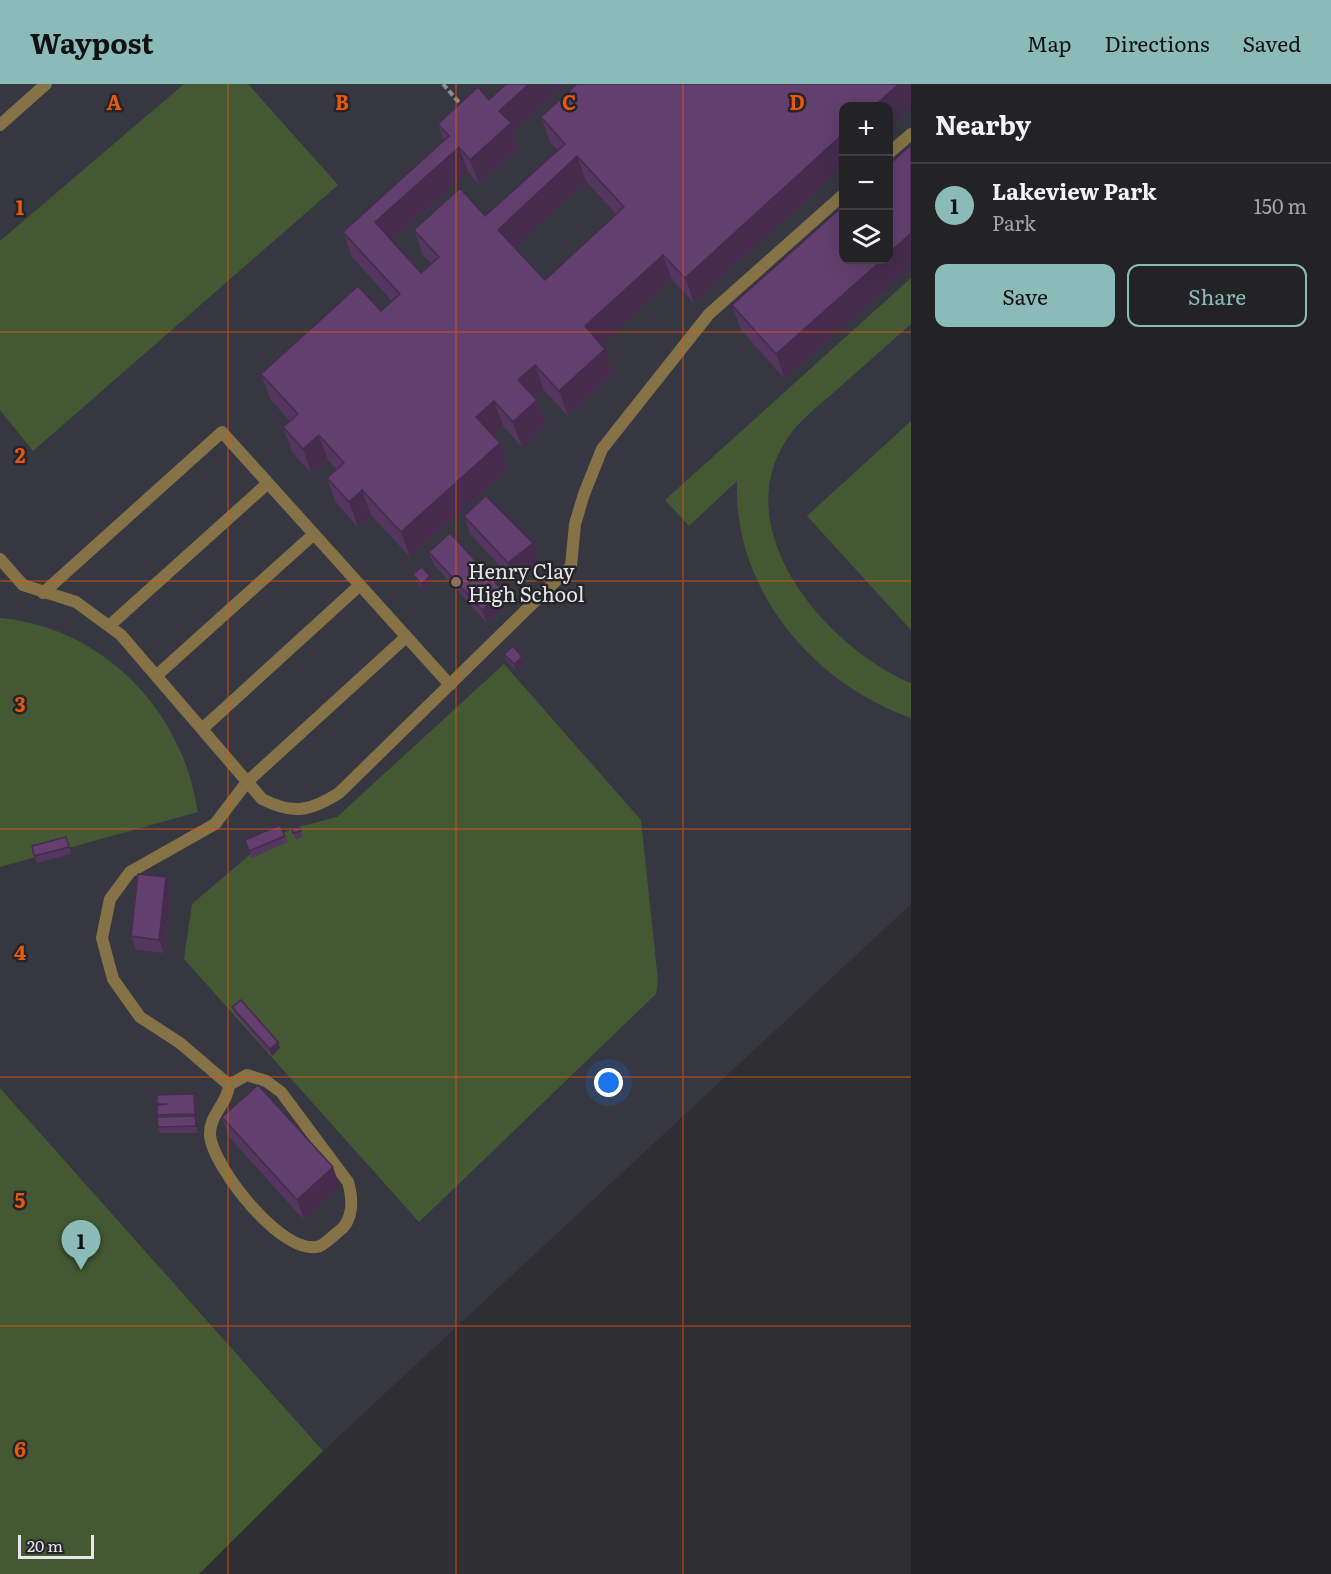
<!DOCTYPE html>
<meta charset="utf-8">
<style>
body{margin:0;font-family:Literata,serif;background:#2f2f32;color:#f1f3f6}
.controls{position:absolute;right:18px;top:18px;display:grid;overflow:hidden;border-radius:12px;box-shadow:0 6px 24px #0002}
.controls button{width:54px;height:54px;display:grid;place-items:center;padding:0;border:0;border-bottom:2px solid #404043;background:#232326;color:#f1f3f6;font:30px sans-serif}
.scale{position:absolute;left:18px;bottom:15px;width:76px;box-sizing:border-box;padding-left:6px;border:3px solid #e7e7e9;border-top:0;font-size:16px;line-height:21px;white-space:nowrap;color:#e7e7e9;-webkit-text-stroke:4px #252529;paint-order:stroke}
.you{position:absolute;left:609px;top:999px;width:21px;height:21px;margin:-15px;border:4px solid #fff;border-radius:50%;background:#1a73e8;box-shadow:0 0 0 9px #1a73e833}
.badge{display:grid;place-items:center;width:39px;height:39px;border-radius:50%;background:#8bbbb9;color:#111;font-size:20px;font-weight:700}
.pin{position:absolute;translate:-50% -50px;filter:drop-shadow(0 2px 3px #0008)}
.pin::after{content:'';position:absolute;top:32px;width:21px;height:18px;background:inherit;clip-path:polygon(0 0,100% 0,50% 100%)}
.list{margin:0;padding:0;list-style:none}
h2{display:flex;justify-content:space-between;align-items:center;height:78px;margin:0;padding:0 24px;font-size:26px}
h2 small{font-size:20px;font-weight:400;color:#a3a4a7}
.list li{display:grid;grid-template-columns:39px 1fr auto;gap:18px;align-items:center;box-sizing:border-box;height:84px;padding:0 24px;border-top:2px solid #404043}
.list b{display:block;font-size:22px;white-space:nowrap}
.list p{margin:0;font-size:20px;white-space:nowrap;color:#a3a4a7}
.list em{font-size:20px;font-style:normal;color:#a3a4a7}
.actions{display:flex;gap:12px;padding:18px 24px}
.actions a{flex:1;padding:14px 0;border:2px solid #8bbbb9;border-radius:12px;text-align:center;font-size:21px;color:#8bbbb9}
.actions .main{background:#8bbbb9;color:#111}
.icon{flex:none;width:33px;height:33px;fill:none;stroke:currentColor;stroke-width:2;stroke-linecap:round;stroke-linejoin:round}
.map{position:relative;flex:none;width:911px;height:1490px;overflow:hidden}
header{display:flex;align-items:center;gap:36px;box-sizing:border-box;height:84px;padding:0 30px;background:#8bbbb9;color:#111}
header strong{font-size:28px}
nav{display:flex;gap:33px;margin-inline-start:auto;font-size:21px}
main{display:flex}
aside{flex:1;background:#232326}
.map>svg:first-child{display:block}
.built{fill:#373741;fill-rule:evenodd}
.green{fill:#445933}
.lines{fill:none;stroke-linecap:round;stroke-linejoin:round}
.path{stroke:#8c8c8f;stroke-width:4;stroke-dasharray:6 3;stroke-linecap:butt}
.lane{stroke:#857347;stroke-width:12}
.wall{fill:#54365f;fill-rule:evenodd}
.shaded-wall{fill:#452c4d}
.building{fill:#623f6e;stroke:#452c4d;stroke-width:1.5;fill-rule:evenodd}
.grid{fill:none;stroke:#e8590c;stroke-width:1.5;stroke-opacity:0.55}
.education-dot{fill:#8d6e63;stroke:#252529;stroke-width:2}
.labels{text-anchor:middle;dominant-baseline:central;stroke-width:5;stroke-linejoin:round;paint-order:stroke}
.poi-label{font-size:20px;fill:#e7e7e9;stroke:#252529;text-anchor:start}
.grid-label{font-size:20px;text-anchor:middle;font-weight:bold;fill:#e8590c;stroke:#252529;stroke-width:5;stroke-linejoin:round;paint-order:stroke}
</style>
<header>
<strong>Waypost</strong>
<nav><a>Map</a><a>Directions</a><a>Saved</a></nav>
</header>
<main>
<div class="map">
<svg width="911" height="1490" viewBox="0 0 911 1490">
<rect width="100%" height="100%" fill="#2f2f33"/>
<path class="built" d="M0 0H911V820L323 1367 0 1004ZM844 22H888V176H844Z"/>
<path class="green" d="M184 0H248L338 101 33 367 0 326V157Z
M911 194V240C885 263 859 286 833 309 816 324 797 338 785 358 728 450 829 565 911 599V634C812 599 733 505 737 397L689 442 665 416Z
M911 337V546L807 432Z
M0 534C81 541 151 596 182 671 190 689 194 709 198 728L0 783Z
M504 580 641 736 658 897 656 910 419 1138 184 875 192 820 267 756 294 744 337 733Z
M0 1004 323 1367 199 1490H0Z"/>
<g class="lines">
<path class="path" d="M443 0 462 22"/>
<path class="lane" d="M0 41 46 0
M888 70 911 50
M0 475 23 501 76 518 121 551 262 715C293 731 311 727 339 709L571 482 575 440 584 410 602 365 709 230 844 110
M43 509 222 348 450 601
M109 542 268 399
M156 592 314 450
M202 645 360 501
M229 1001 247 991 266 997 281 1008 348 1098C353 1115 354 1137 338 1148 333 1152 326 1159 320 1162 284 1175 212 1082 210 1051 209 1031 228 1019 229 1001L180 959 140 933 113 895 102 854 110 815 130 788 215 740 247 698 406 553"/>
</g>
<path class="wall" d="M506 0H566L514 47 520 64 479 100 468 88 391 157 421 189 432 180 423 171 414 146 485 132 558 67 550 58 541 33 911 0 694 219 672 196 601 260 614 289 568 332 544 306 535 314 546 341 522 363 503 342 493 351 500 359 509 384 410 473 371 431 358 443 336 419 327 394 337 386 328 376 312 390 292 368 283 343 290 337 270 315 261 290 381 227 392 217 352 173 343 148 444 57 438 40 489 16ZM586 97 616 130 545 196 514 164Z
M843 122 785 295 741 246 732 221Z
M464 432 533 459 540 478 515 498 471 451Z
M429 468 508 520 487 539 434 481Z
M413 490 430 492 432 499 423 506 416 497Z
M504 570 522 573 525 579 516 587 506 576Z
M280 741 288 758 252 774 245 756Z
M299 743 303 753 296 756 292 745Z
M69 760 71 770 37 779 34 772Z
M171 807 164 869 136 866 131 852Z
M232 923 278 958 280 964 272 972 235 930Z
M194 1010 197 1017 198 1049H160L158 1043 157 1011Z
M222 1033 340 1103 304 1136 229 1053Z"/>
<path class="shaded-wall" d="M529 0H566L514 47 520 64 479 100 470 76 499 27Z
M899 0H911V22L888 43V22H874Z
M843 50V83L694 219 685 194Z
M459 63 468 88 384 163 375 138Z
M577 72 586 97 507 171 498 146Z
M911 149V183L785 295 776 270 882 176H888V170Z
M663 171 672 196 594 267 585 242Z
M605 265 614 289 568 332 559 307Z
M535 281 544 306 527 321 518 296Z
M537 316 546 341 522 363 513 338Z
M494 317 503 342 485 358 476 333Z
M319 351 328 376 312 390 303 365Z
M500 359 509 384 410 473 401 448Z
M362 406 371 431 358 443 349 418Z
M533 459 540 478 515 498 508 479Z
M430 492 432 499 423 506 421 500Z
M503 507 508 520 487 539 482 526Z
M522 573 525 579 516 587 514 580Z
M166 793 171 807 164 869 159 856Z
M278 958 280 964 272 972 270 965Z
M194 1010 197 1017V1037L195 1030Z
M195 1032 198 1039V1049L196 1042Z
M333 1083 340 1103 304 1136 297 1116Z"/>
<path class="building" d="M506 0H529L499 27 511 39 470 76 459 63 375 138 421 189 439 173 414 146 460 104 485 132 565 60 541 33 577 0H899L874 22H843V50L685 194 663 171 585 242 605 265 559 307 535 281 518 296 537 316 513 338 494 317 476 333 500 359 401 448 362 406 349 418 327 394 344 379 319 351 303 365 283 343 298 330 261 290 358 202 381 227 400 210 343 148 449 52 438 40 478 3 489 16ZM577 72 624 123 545 196 498 146Z
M911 61V149L888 170V81Z
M843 122V176H882L776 270 732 221Z
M486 412 533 459 508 479 464 432Z
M450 449 503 507 482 526 429 468Z
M422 483 430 492 421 500 413 490Z
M513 562 522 573 514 580 504 570Z
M280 741 285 752 249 767 245 756Z
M299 743 301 747 293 749 292 745Z
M66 753 69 763 34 772 32 762Z
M138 790 166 793 159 856 131 852Z
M241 916 278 958 270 965 232 923Z
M258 1001 333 1083 297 1116 222 1033Z
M194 1010 195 1030 157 1031V1021L167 1020H157V1011Z
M195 1032 196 1042 158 1043 157 1033Z"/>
<path class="grid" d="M228 0V1490M456 0V1490M683 0V1490M0 248H911M0 497H911M0 745H911M0 993H911M0 1242H911"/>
<circle class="education-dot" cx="456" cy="498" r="6"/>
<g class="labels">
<g class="poi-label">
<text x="468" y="486">Henry Clay<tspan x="468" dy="23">High School</tspan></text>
</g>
</g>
<g class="grid-label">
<text x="114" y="26">A</text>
<text x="342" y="26">B</text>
<text x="569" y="26">C</text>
<text x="797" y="26">D</text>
<text x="20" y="131">1</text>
<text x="20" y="379">2</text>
<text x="20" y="628">3</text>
<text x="20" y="876">4</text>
<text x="20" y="1124">5</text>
<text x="20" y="1373">6</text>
</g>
</svg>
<div class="controls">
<button>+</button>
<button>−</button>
<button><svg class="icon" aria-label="layers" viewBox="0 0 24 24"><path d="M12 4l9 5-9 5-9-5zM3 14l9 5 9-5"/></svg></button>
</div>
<div class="scale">20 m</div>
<div class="you"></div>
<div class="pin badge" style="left:81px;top:1186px">1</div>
</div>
<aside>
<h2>Nearby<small></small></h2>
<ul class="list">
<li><span class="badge">1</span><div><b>Lakeview Park</b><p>Park</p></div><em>150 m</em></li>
</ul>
<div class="actions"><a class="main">Save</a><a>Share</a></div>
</aside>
</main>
